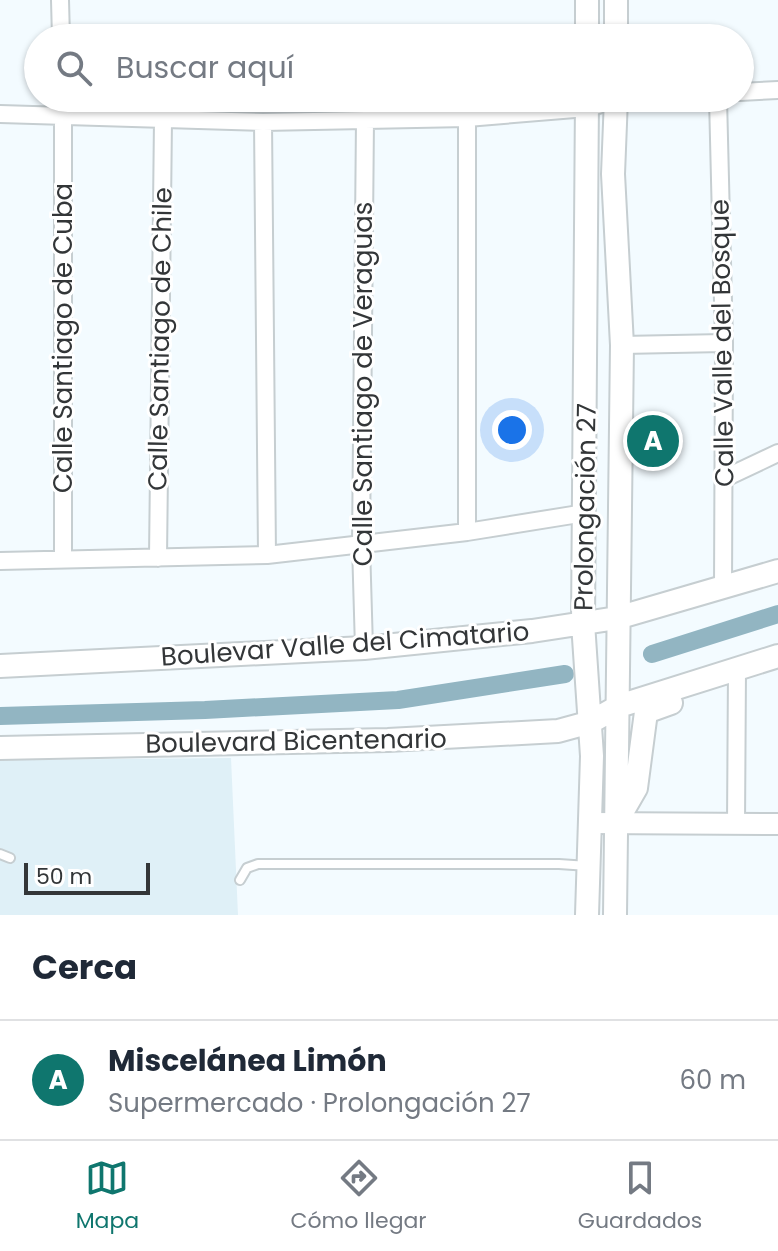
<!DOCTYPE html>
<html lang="es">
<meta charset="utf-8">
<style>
body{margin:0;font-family:Poppins,sans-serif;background:#f2f2f3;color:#1f2937}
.scale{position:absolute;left:24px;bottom:20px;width:126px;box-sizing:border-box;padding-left:8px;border:4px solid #333638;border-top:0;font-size:22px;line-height:28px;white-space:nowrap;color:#333638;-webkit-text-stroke:6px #fff;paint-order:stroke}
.you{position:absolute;left:512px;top:430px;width:28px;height:28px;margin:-20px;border:6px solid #fff;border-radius:50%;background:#1a73e8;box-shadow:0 0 0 12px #1a73e833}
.badge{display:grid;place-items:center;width:52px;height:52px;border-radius:50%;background:#0f766e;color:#fff;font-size:26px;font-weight:700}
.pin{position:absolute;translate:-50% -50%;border:4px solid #fff;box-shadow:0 2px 8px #0006}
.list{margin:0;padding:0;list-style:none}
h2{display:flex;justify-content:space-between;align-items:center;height:104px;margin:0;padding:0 32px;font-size:34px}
h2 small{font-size:26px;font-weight:400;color:#747a83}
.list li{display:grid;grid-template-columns:52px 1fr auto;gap:24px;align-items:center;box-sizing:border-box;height:120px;padding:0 32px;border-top:2px solid #e0e1e3}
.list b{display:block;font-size:30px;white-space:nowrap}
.list p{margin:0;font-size:26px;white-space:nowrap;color:#747a83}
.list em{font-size:26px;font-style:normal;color:#747a83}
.icon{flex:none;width:44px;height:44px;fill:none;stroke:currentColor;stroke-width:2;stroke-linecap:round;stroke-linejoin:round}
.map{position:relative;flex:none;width:778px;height:915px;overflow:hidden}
.search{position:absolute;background:#fff;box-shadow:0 2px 6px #0004;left:24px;right:24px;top:24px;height:88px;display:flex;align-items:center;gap:20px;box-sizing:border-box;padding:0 28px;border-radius:44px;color:#747a83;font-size:30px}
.sheet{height:224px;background:#fff}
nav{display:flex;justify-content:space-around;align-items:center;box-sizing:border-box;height:112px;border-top:2px solid #e0e1e3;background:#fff;font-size:22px;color:#747a83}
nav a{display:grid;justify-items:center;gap:4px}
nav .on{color:#0f766e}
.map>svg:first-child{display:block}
.built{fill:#dff0f7}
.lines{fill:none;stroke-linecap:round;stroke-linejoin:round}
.canal{stroke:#92b5c2;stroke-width:18}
.service-casing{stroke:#c6ced1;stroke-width:12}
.minor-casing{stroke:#c6ced1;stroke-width:20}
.tertiary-casing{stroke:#c6ced1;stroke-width:24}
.secondary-casing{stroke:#c6ced1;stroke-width:26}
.service{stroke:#fff;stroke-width:8}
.minor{stroke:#fff;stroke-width:16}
.tertiary{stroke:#fff;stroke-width:20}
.secondary{stroke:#fff;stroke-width:22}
.labels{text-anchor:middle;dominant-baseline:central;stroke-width:6;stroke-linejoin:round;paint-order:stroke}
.street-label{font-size:26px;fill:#333638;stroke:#fff}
</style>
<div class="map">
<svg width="778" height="915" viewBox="0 0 778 915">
<rect width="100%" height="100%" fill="#f3fbff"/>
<path class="built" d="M231 758 238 915H0V760Z"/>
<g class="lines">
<path class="canal" d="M652 654 778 614
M0 716 205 710 398 700 565 674"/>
<defs>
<path id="service" d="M0 854 10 858
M240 880 247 868 258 864H559L588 866"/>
<path id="minor" d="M60 0 61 38
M740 92 778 90
M718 98 724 343 723 588
M0 114 263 122 467 118 587 108 616 100 646 98
M467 118V532
M263 122 267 555
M622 345 724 343
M723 479 778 453
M158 558 163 120
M63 559V98
M0 561 267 555 467 532 585 513
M364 648 361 545 365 120
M736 824 737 670"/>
<path id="tertiary" d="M590 823 778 824"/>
<path id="secondary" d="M616 0V38
M587 38V0
M587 98 583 623 592 756 587 915
M0 666 364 648 532 631 617 618 778 571
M0 748 388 740 558 731 591 722 619 706 778 656
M617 821 636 788 646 712 671 703
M615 915 622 345 613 174 616 98"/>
</defs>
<use href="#service" class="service-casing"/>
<use href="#minor" class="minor-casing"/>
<use href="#tertiary" class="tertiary-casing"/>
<use href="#secondary" class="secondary-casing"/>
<use href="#service" class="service"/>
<use href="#minor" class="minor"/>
<use href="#tertiary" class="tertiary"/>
<use href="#secondary" class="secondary"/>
</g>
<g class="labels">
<g class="street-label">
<text transform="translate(63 338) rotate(-90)">Calle Santiago de Cuba</text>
<text transform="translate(160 339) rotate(-89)">Calle Santiago de Chile</text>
<text transform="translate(722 343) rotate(-91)">Calle Valle del Bosque</text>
<text transform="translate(363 384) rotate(-90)">Calle Santiago de Veraguas</text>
<text transform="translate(585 507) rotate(-89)">Prolongación 27</text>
<text transform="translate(345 644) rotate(-4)">Boulevar Valle del Cimatario</text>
<text transform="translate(296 741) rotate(-1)">Boulevard Bicentenario</text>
</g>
</g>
</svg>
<div class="scale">50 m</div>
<div class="you"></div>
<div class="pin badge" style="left:653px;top:441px">A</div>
<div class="search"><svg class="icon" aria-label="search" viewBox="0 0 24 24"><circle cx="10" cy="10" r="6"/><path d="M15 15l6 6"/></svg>Buscar aquí</div>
</div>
<section class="sheet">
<h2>Cerca<small></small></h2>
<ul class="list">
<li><span class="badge">A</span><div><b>Miscelánea Limón</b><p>Supermercado · Prolongación 27</p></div><em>60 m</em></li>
</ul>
</section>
<nav>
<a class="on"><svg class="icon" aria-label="map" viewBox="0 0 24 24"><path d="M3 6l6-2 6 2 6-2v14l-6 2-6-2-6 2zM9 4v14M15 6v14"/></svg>Mapa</a>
<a><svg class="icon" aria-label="directions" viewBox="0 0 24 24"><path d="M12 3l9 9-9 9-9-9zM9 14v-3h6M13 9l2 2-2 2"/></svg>Cómo llegar</a>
<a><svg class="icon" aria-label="saved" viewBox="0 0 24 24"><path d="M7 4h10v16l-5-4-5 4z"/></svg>Guardados</a>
</nav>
